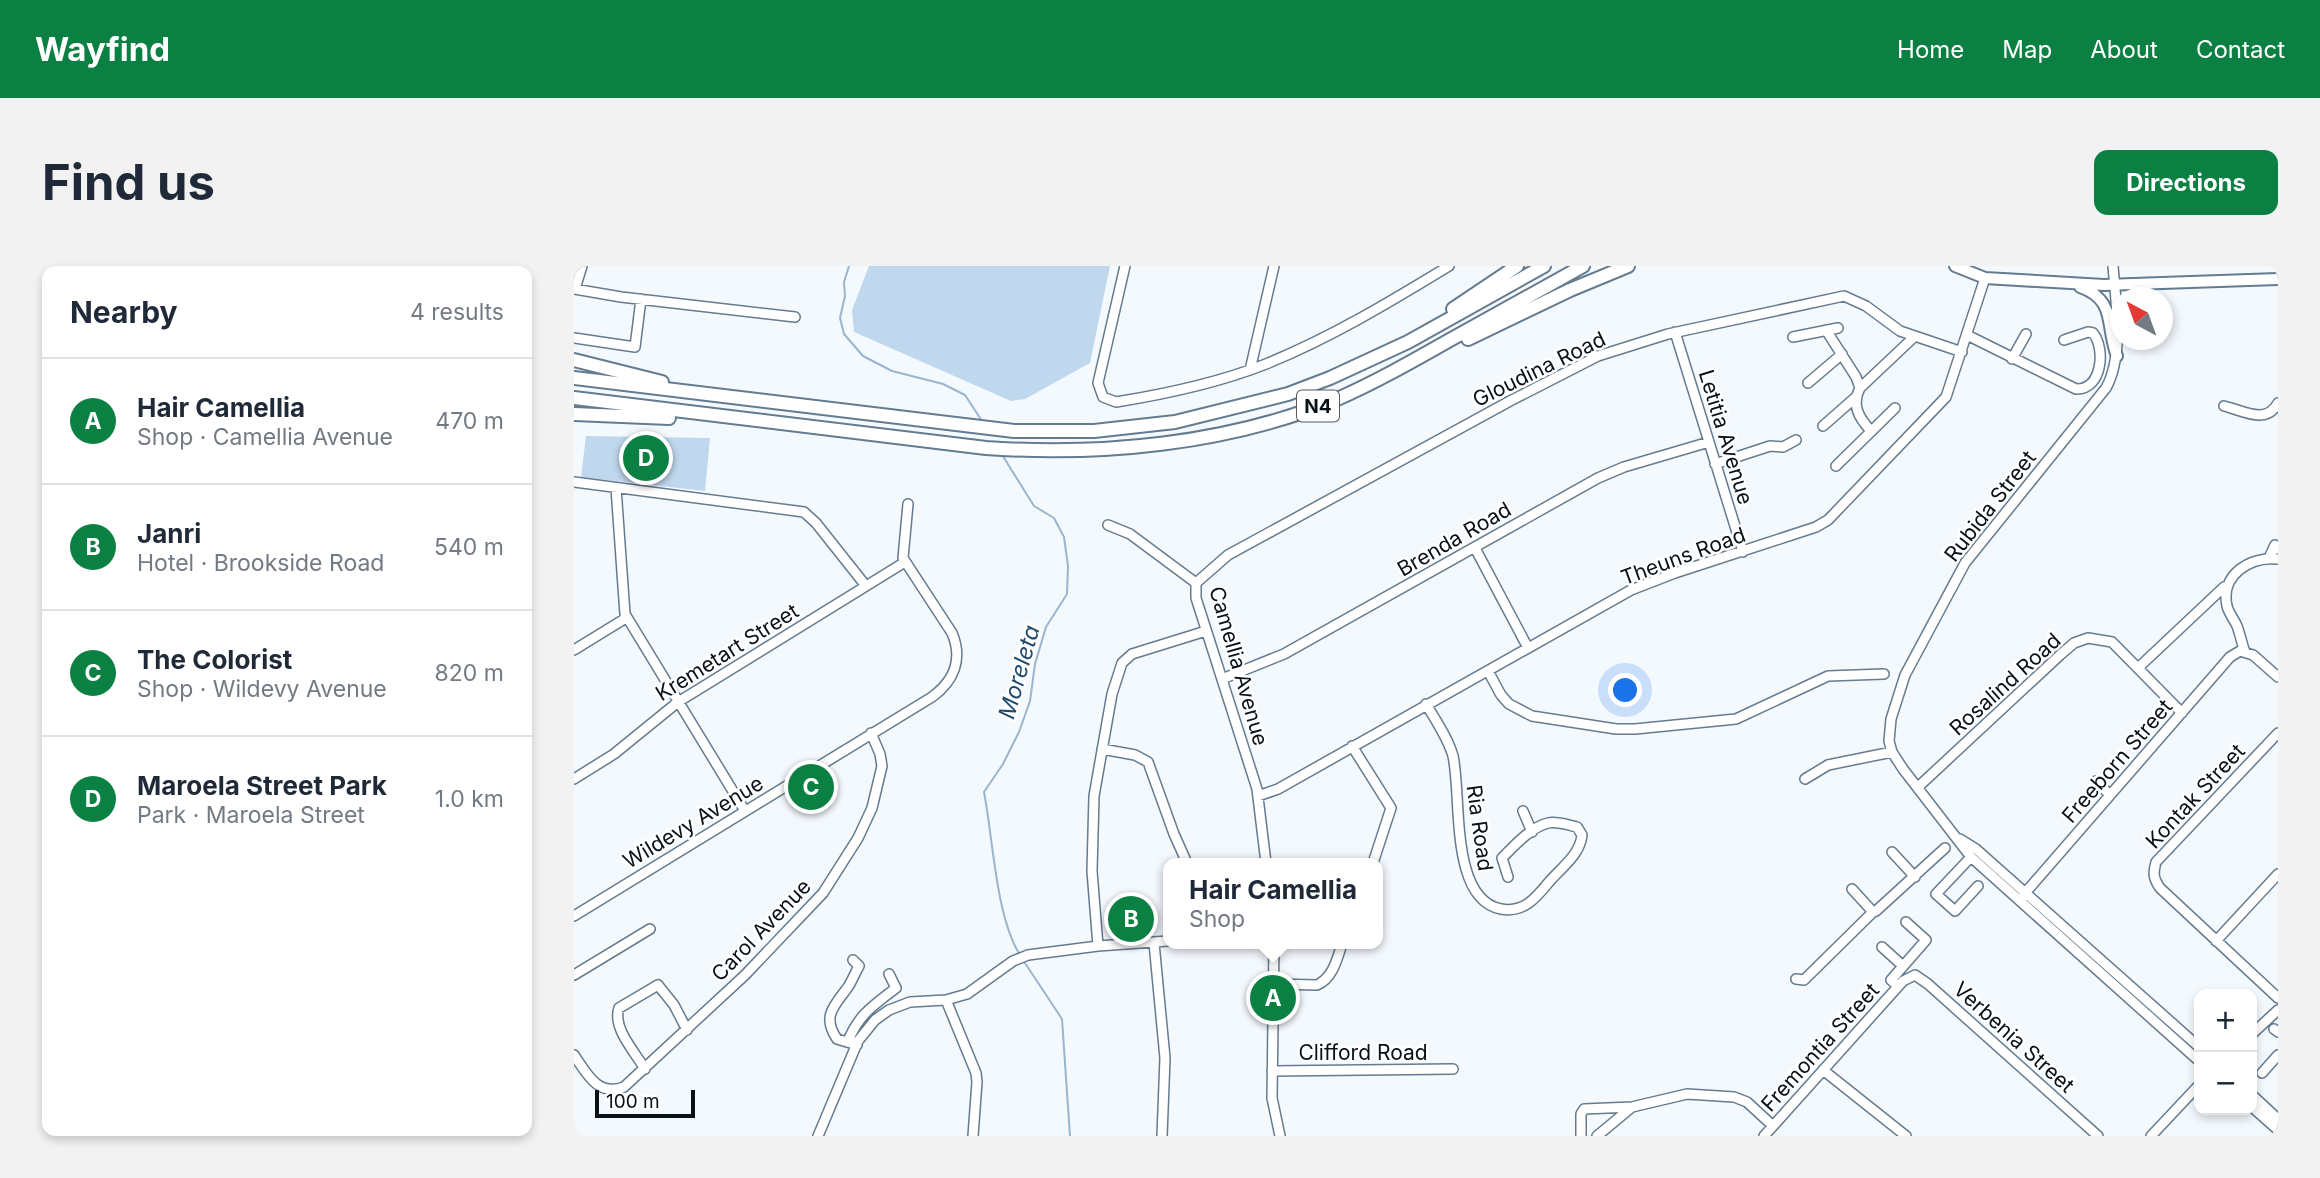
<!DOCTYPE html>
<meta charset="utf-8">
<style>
body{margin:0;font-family:Inter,sans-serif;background:#f2f2f3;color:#1f2937}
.controls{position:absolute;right:21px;bottom:21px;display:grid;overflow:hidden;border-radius:14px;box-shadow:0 4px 10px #0003}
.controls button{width:63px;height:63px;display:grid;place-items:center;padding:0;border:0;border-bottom:2px solid #e0e1e3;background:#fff;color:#1f2937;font:35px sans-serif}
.compass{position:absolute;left:1536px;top:21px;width:63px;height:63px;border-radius:50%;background:#fff;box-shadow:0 4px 10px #0003;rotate:319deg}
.scale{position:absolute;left:21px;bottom:18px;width:100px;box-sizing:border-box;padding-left:7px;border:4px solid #081118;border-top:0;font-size:19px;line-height:24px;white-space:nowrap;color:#081118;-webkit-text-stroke:5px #fff;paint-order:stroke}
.you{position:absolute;left:1052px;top:425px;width:24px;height:24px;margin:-18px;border:5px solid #fff;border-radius:50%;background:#1a73e8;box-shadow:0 0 0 10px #1a73e833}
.badge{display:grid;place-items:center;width:46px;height:46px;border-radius:50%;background:#0b8043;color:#fff;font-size:23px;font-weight:700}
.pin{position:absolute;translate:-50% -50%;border:4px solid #fff;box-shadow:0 2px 7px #0006}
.popup{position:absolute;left:589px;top:592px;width:220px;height:91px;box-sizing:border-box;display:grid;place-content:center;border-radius:14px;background:#fff;filter:drop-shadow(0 2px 5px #0005);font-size:23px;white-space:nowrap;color:#747a83}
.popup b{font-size:26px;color:#1f2937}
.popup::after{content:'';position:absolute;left:50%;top:100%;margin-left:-14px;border:14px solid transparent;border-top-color:#fff}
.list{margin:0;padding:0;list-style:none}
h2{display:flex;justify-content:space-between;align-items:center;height:91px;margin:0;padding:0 28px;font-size:30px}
h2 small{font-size:23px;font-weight:400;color:#747a83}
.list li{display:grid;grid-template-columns:46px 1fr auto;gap:21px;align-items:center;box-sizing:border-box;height:126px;padding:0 28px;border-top:2px solid #e0e1e3}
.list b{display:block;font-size:26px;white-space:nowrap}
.list p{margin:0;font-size:23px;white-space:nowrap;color:#747a83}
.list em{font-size:23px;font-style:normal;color:#747a83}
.map{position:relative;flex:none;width:1704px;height:870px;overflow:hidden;border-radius:14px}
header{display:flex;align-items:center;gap:42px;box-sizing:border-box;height:98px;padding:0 35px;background:#0b8043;color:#fff}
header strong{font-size:33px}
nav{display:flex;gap:38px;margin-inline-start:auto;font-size:24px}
.intro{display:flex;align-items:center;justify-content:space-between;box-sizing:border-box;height:168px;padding:0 42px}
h1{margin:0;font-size:49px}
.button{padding:18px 32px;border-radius:14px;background:#0b8043;color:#fff;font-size:24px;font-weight:700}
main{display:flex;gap:42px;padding:0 42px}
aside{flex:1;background:#fff;border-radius:14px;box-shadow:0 4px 10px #0003}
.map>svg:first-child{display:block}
.green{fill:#c0d8ee}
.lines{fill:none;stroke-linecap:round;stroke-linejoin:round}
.stream{stroke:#9ab5cd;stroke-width:2}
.minor-casing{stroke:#647b90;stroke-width:12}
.major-casing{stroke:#647b90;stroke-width:14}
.highway-casing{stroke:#647b90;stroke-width:16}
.minor{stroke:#fff;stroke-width:9}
.major{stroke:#fff;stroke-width:10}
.highway{stroke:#fff;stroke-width:12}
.labels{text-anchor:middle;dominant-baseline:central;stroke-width:5;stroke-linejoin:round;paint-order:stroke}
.shield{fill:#fff;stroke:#52585d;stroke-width:2}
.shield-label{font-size:19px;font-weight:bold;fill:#081118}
.street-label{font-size:21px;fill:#081118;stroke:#fff}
.water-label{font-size:23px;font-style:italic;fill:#204b6e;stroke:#fff}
</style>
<header>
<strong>Wayfind</strong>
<nav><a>Home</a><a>Map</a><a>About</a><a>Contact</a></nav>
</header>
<div class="intro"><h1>Find us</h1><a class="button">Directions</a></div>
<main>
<aside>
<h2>Nearby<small>4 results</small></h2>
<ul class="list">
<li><span class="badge">A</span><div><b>Hair Camellia</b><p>Shop · Camellia Avenue</p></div><em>470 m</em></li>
<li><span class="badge">B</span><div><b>Janri</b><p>Hotel · Brookside Road</p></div><em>540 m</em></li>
<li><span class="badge">C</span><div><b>The Colorist</b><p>Shop · Wildevy Avenue</p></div><em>820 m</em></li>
<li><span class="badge">D</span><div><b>Maroela Street Park</b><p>Park · Maroela Street</p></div><em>1.0 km</em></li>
</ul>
</aside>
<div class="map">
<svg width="1704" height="870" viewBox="0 0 1704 870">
<rect width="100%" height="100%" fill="#f4f9fe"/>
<path class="green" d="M295 0H536L516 97 451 133 437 135 280 66 278 44Z
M12 170 136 172 131 225 7 211Z"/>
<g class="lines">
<path class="stream" d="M275 0 270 16 271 30 266 52 270 68 289 90 318 105 369 118 391 129 408 155
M427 187 460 240 480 252 490 271 494 300 493 328 472 361 461 398 456 435 445 466 429 498 410 526C419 572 422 652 446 689
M449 694 488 753 496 870"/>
<defs>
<path id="minor" d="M551 0 524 117 529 131 542 136C592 128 644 117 692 98 756 72 816 36 875 0
M1539 0C1542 37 1550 90 1532 122L1391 297 1331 409 1317 453 1315 475 1318 486 1329 503 1397 591 1625 795
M0 23 47 31 221 51
M1 23 8 0
M1252 64 1282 111 1286 122C1277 139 1285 152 1297 165
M1101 66 1169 286
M1393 69 1502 123C1528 124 1532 83 1519 67L1514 66 1490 74
M1219 71 1264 62
M0 72 61 81 67 33
M1438 93 1452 68
M676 104 700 0
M1234 117 1268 88
M1286 122 1340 71
M1650 140C1670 145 1692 159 1704 137
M1249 160 1282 131
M1141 198 1196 180 1209 181 1222 174
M1262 200 1321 142
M0 216 230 246 242 257 292 320
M42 222 51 348 171 545
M534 259 556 268 622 317
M901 282 954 382
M1695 292 1701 279 1704 283
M622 317 654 289 936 135 1024 90 1094 68 1270 30 1292 40 1326 65 1388 86
M622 317V332L683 523 692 597
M0 384 52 352
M1671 386C1668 378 1666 368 1663 360 1660 353 1655 348 1653 340 1646 309 1676 290 1704 293
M1565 401 1650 321
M914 405 927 429 935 438 958 450 1042 463H1061L1162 453 1254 410 1310 408
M648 413 710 388 1024 212 1050 201 1135 176
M852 438C862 455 874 472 879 490 888 530 875 633 927 643 950 647 962 632 975 616 987 602 1006 589 1008 569L1003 561C994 559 983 555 974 557 957 561 940 580 928 592L934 611
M1704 467 1582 596C1579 607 1579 612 1586 622L1704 732
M778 480 817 542 799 597
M528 483 561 489 574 496 600 568 613 597
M0 513 40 488 104 436 331 296
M1231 513 1254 499 1318 486
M1522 515 1536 529
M1344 521 1486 389 1500 377 1514 372 1538 376 1608 447
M684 530 704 523 1057 324 1101 307 1242 261 1254 254 1372 131 1411 12
M949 545 958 566
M1386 573 1402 583 1625 781
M1318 586 1341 611
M1397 591 1362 628 1381 645 1404 620
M1278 623 1299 646 1302 645 1371 582
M1445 634 1656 391 1666 385 1679 389 1704 411
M0 650 358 431C380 415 389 393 378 367L329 292 334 238
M1642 675 1704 608
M580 677 591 792 588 870
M700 678 698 832 706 870
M524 680 518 605 520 530 538 428 548 397 558 388 632 365
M1308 681 1329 700
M279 694 285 700C281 707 278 715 274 721 261 739 247 750 263 773L283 779
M0 709 76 663
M1222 713 1230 714 1299 646
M700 718 743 719C759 712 763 693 768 678
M1324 720 1317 714 1352 674 1332 656
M372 734 402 807 403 816 399 870
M1700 763 1704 766
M1678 768 1704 744
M274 775C285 748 300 739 322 722L315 708
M0 789C13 808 24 831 50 821L171 709 249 627 284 572 298 542 308 500 306 488 297 467
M71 803C61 786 38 762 45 742L84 719 100 739 113 764
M1249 804 1332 870
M698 805 879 803
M1688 807 1704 789
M1678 829 1704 853
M1678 841 1704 864
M244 870 284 775 301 754 315 744 336 736 372 734 393 728 439 695 454 689 524 680 594 675
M1007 870V848L1010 843 1058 841 1113 828 1160 831 1173 836 1199 860
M1023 870 1058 841
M1190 870 1329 715 1341 709 1354 718 1524 870
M1577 870 1625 819"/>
<path id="major" d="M1381 0 1411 12 1530 19 1704 13
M1506 21C1543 34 1531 60 1543 90"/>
<path id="highway" d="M879 43 943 0
M894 73 996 24 1054 0
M0 94 88 116
M0 112 440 165H520L601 156 714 128 756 112 834 76 970 0
M0 132 412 182C528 190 653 178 761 134 800 117 837 96 874 75 919 50 964 25 1009 0
M0 148 95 152"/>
</defs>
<use href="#minor" class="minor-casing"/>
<use href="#major" class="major-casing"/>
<use href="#highway" class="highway-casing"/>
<use href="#minor" class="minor"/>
<use href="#major" class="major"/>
<use href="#highway" class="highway"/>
</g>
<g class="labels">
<rect class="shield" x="723" y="124.5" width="42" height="31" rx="5"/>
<g class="shield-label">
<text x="744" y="140">N4</text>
</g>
<g class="street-label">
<text transform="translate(965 103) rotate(-26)">Gloudina Road</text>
<text transform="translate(1152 171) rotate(73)">Letitia Avenue</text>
<text transform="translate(1416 240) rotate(-52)">Rubida Street</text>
<text transform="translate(880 273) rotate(-30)">Brenda Road</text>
<text transform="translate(1109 290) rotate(-20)">Theuns Road</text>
<text transform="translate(153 386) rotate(-32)">Kremetart Street</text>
<text transform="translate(665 400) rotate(74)">Camellia Avenue</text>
<text transform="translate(1431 418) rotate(-42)">Rosalind Road</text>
<text transform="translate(1543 495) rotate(-49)">Freeborn Street</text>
<text transform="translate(1621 530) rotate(-47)">Kontak Street</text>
<text transform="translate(119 556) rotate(-31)">Wildevy Avenue</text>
<text transform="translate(906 562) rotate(82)">Ria Road</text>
<text transform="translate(187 664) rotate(-46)">Carol Avenue</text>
<text transform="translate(1440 771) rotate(42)">Verbenia Street</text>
<text transform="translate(1246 781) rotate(-48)">Fremontia Street</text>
<text x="789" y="786">Clifford Road</text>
</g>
<g class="water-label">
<text transform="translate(445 406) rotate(-74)">Moreleta</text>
</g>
</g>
</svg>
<div class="controls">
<button>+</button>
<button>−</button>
</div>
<svg class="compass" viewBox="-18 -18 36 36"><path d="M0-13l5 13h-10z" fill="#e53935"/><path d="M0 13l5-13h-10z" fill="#747a83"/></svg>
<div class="scale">100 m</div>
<div class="you"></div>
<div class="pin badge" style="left:699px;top:732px">A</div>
<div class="popup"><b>Hair Camellia</b>Shop</div>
<div class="pin badge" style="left:557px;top:653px">B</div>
<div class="pin badge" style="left:237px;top:521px">C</div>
<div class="pin badge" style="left:72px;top:192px">D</div>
</div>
</main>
